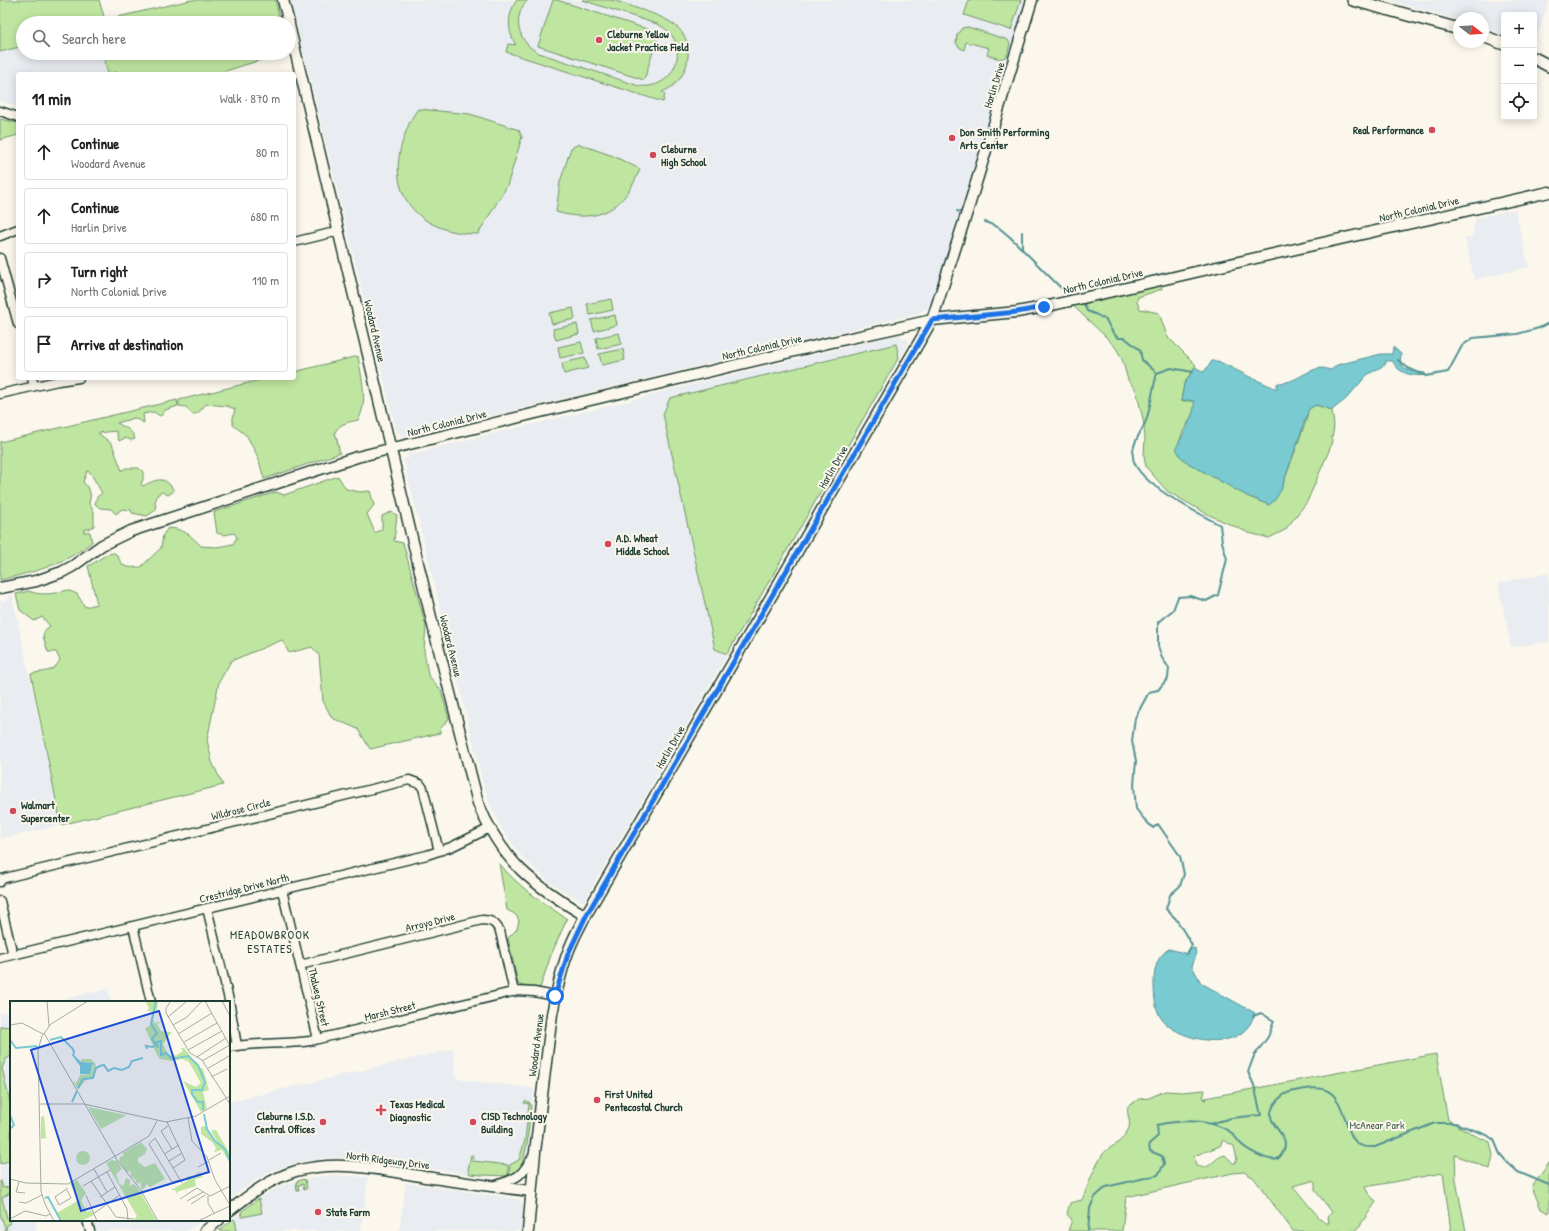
<!DOCTYPE html>
<meta charset="utf-8">
<style>
body{margin:0;font-family:"Patrick Hand",sans-serif;background:#f6f6f6;color:#202124}
.controls{position:absolute;right:12px;top:12px;display:grid;overflow:hidden;border-radius:4px;box-shadow:0 2px 10px #0003}
.controls button{width:36px;height:36px;display:grid;place-items:center;padding:0;border:0;border-bottom:1px solid #e0e0e0;background:#fff;color:#202124;font:20px sans-serif}
.compass{position:absolute;left:1453px;top:12px;width:36px;height:36px;border-radius:50%;background:#fff;box-shadow:0 2px 10px #0003;rotate:107deg}
.stop{position:absolute;width:12px;height:12px;margin:-9px;border:3px solid #1a73e8;border-radius:50%;background:#fff}
.stop.end{background:#1a73e8;border-color:#fff;box-shadow:0 1px 4px #0008}
.list{margin:0;padding:0;list-style:none}
h2{display:flex;justify-content:space-between;align-items:center;height:52px;margin:0;padding:0 16px;font-size:17px}
h2 small{font-size:13px;font-weight:400;color:#757577}
.list li{display:grid;grid-template-columns:26px 1fr auto;gap:12px;align-items:center;box-sizing:border-box;height:56px;margin:0 8px 8px;padding:0 8px;border:1px solid #e0e0e0;border-radius:4px}
.list b{display:block;font-size:15px;white-space:nowrap}
.list p{margin:0;font-size:13px;white-space:nowrap;color:#757577}
.list em{font-size:13px;font-style:normal;color:#757577}
.icon{flex:none;width:22px;height:22px;fill:none;stroke:currentColor;stroke-width:2;stroke-linecap:round;stroke-linejoin:round}
.map{position:relative;flex:none;width:1549px;height:1231px;overflow:hidden}
.search{position:absolute;background:#fff;box-shadow:0 2px 10px #0003;left:16px;top:16px;width:280px;height:44px;display:flex;align-items:center;gap:10px;box-sizing:border-box;padding:0 14px;border-radius:22px;color:#757577;font-size:15px}
.panel{position:absolute;background:#fff;box-shadow:0 2px 10px #0003;left:16px;top:72px;width:280px;height:308px;border-radius:4px}
.map>svg:first-child{display:block}
.built{fill:#e9ecf0}
.green{fill:#bfe6a1;stroke:#6f926a;fill-rule:evenodd}
.water{fill:#79cad1;stroke:#559292}
.lines{fill:none;stroke-linecap:round;stroke-linejoin:round}
.stream{stroke:#559292;stroke-width:2}
.minor-casing{stroke:#1f3d34;stroke-width:11}
.tertiary-casing{stroke:#1f3d34;stroke-width:13}
.secondary-casing{stroke:#1f3d34;stroke-width:14}
.minor{stroke:#fbf7ec;stroke-width:8}
.tertiary{stroke:#fbf7ec;stroke-width:10}
.secondary{stroke:#fbf7ec;stroke-width:11}
.route{stroke:#1a73e8;stroke-width:5}
.poi-dot{fill:#d1495b;stroke:#fbf7ec;stroke-width:1.5}
.labels{text-anchor:middle;dominant-baseline:central;stroke-width:4;stroke-linejoin:round;paint-order:stroke}
.poi-label{font-size:11px;font-weight:bold;fill:#1f3d34;stroke:#fbf7ec;text-anchor:start}
.street-label{font-size:11px;fill:#1f3d34;stroke:#fbf7ec}
.park-label{font-size:11px;fill:#3f5f4a;stroke:#fbf7ec}
.neighbourhood-label{font-size:12px;letter-spacing:1px;fill:#1f3d34;stroke:#fbf7ec}
.inset-river{fill:none;stroke:#79cad1;stroke-width:2}
.inset-road{fill:none;stroke:#a3ada2;stroke-width:1}
.view{fill:#1d4ed8;fill-opacity:0.15;stroke:#1d4ed8;stroke-width:2}
.inset-edge{fill:none;stroke:#1f3d34;stroke-width:2}
</style>
<div class="map">
<svg width="1549" height="1231" viewBox="0 0 1549 1231">
<rect width="100%" height="100%" fill="#fbf7ec"/>
<filter id="ink" filterUnits="userSpaceOnUse"><feTurbulence type="fractalNoise" baseFrequency=".025" numOctaves="2"/><feDisplacementMap in="SourceGraphic" scale="8" xChannelSelector="R" yChannelSelector="G"/><feConvolveMatrix kernelMatrix="1 2 1 2 8 2 1 2 1" color-interpolation-filters="sRGB"/></filter>
<g filter="url(#ink)">
<path class="built" d="M291 0H1025L948 254 932 301 926 309 917 314 895 319 403 437 396 430Z
M1387 0H1549L1534 45V15H1504V35L1483 27V18H1459V20Z
M23 46V53H103L108 74H18V106L8 104 0 101V52Z
M1515 209 1529 267 1474 280 1465 238 1472 237 1476 218Z
M901 334 902 340 906 338 909 342 584 901H582L562 890 547 880 522 857 503 831 491 807 483 783 404 461V458L408 459 409 457 405 455 657 394 668 390Z
M1549 573V642L1511 647 1498 583Z
M12 594 61 825 0 839V601H5L9 596Z
M108 989 111 1002H50Z
M11 1011V1130L0 1077V1013Z
M453 1049 457 1079 534 1088 528 1150 525 1164 523 1168 512 1176H482L358 1158H322L292 1164 265 1174 254 1181 229 1199V1102Z
M11 1160V1220H35L37 1231H0V1162Z
M333 1175 368 1177 361 1231H218L258 1199 278 1187 302 1179Z
M406 1183 519 1199 523 1204 521 1231H399Z
M93 1220H204L186 1231H96Z"/>
<path class="green" d="M0 0H99L105 20 191 0H275L281 23H23V46L0 52Z
M517 0H528C511 17 518 43 539 53L639 86C678 91 693 39 657 24L582 0C591 0 601 0 610 0 618 1 628 5 636 8 663 17 695 26 687 63 684 76 675 87 662 92L665 94 663 102 506 52 508 44 516 45C507 31 507 14 517 0Z
M553 0H557L659 33 644 80 538 46Z
M969 0H1021L1011 30 964 15Z
M968 27 1008 40 1010 44 1007 56 1000 59 987 55 989 48 966 42 964 50 959 47 956 43 957 35 962 28Z
M103 53H283L216 74H117L116 72 108 74Z
M418 109 470 114 519 130 522 137 507 186 478 234C423 234 386 199 402 143 406 131 410 119 418 109Z
M0 119 18 123V135L0 140Z
M579 144 613 156 640 169C624 210 598 224 556 212L560 182 571 148Z
M1160 284 1162 289 1138 297 1137 302 1140 309 1159 313 1167 336 1196 365 1184 384 1181 401H1195C1196 416 1183 426 1180 440 1179 445 1180 451 1180 456L1188 463 1247 496 1269 505 1281 490 1307 418 1308 409 1316 405 1332 410 1334 426 1331 446 1307 502 1285 530 1269 538 1249 533 1207 514 1167 491 1146 467 1144 456 1145 438 1143 419 1136 390 1128 380 1122 359 1116 348 1103 334 1072 305Z
M611 299 613 310 590 315 587 304Z
M573 308 575 319 552 324 549 313Z
M615 315 617 325 594 331 591 320Z
M577 324 579 334 556 340 553 329Z
M619 333 622 344 598 349 596 338Z
M581 342 584 353 560 358 558 347Z
M896 344 899 357 727 654 715 649 663 414 670 398Z
M623 349 625 360 602 365 599 354Z
M358 356C361 376 369 402 358 420 349 422 340 423 335 432L340 453 264 479 258 457 247 436 233 425V418L235 409 227 406 206 404 199 412 193 415 186 407 179 406V400L268 378H294V372Z
M585 358 588 368 564 374 562 363Z
M177 400 178 406 165 410 163 414 160 416 154 412 143 414 144 423 134 418 117 423C124 427 133 430 135 439L131 440 125 438 119 441 116 431 98 433 112 444 122 471 125 468H138L143 471V479L141 484 143 486C157 479 165 475 174 491L168 495 162 492 158 494 155 502 156 510 147 516 132 513 131 510 122 509 116 514 111 509 100 508 95 504 97 497 102 493 90 472 87 471 83 482C90 490 92 493 89 503L94 512V526L89 529H85L83 532H90L92 542C62 566 36 571 0 580V442Z
M338 476 346 489 360 492 370 491 374 505 367 514 375 533 382 529V516L391 512 397 515 394 541 403 543 426 626 424 650 428 675 441 690 449 719 440 729V733L370 749 358 729 332 718 323 701 319 655 312 647 289 653 282 640 231 661 219 682 207 740 212 762 223 785 61 825 31 674C45 670 52 674 60 660L56 652H48L43 636 45 630 50 626 42 617 34 621 20 610 16 594 29 591C39 596 57 594 67 590L77 594 85 607 97 604 88 566C98 562 104 553 115 553 119 557 119 560 122 564 127 569 135 567 141 567L161 548 163 535 168 528C185 529 190 535 201 546L217 547 233 544 237 537 234 533 224 535 217 533 214 512 276 492 284 495Z
M499 863C518 887 542 902 567 919L551 955 540 988 522 986 518 984 508 938 517 929 519 920 515 914 507 910Z
M0 1026 11 1027V1056L6 1059 2 1068 11 1107V1160L0 1164Z
M1436 1054 1448 1120 1476 1136 1490 1142 1493 1155 1490 1169 1455 1155 1456 1181 1466 1231H1451L1443 1173 1365 1187 1368 1193 1376 1202 1356 1231H1293L1254 1178 1244 1172 1233 1173 1126 1197 1122 1231H1068L1072 1220 1067 1214 1070 1203 1082 1200C1088 1185 1094 1168 1103 1154 1107 1149 1110 1148 1115 1145 1120 1142 1127 1133 1129 1128 1131 1120 1126 1114 1128 1106L1139 1099 1149 1098 1165 1091 1182 1092 1205 1090 1203 1099 1206 1100 1205 1098ZM1223 1140 1234 1146 1237 1159 1234 1164 1225 1155C1212 1158 1212 1171 1196 1166L1194 1156 1220 1146ZM1312 1181 1315 1183V1190L1332 1212 1328 1217 1329 1223H1325C1321 1221 1297 1191 1293 1186Z
M525 1101 529 1102 531 1105 527 1144 521 1169H519V1171L514 1176H509L510 1165 519 1160 525 1140 529 1104 524 1103Z
M471 1155 473 1156V1162V1161L508 1165V1176L482 1175 470 1174 468 1170Z
M1549 1163V1213L1541 1209 1532 1187Z
M303 1179 305 1180 307 1188 304 1190 303 1184 298 1185 299 1191H297L296 1182Z
M0 1181H1L3 1188 9 1187 10 1193 2 1198 7 1218 10 1219 9 1224 7 1225 6 1231H4L5 1227 0 1214Z
M258 1199H259L262 1213 242 1217 241 1212Z
M233 1219 235 1220 237 1231H219Z"/>
<path class="water" d="M1393 347 1401 354 1400 363C1406 373 1415 371 1425 373L1426 375C1415 377 1397 374 1393 361H1385L1386 364 1367 375 1346 399 1332 410 1316 405 1309 409 1281 490 1275 500 1269 505 1247 496 1188 463 1180 456 1176 448C1182 436 1196 414 1194 401L1187 400 1181 401 1184 384 1195 367 1204 372 1212 361H1218L1250 377 1277 389V384L1278 383C1295 384 1306 369 1322 368 1325 368 1329 370 1331 370L1337 365 1381 354H1392Z
M1195 948 1196 955 1192 966 1201 983 1255 1013C1254 1017 1252 1020 1250 1024 1234 1051 1183 1041 1164 1022 1154 1011 1154 994 1154 981 1154 968 1158 955 1169 949L1188 954 1191 949Z"/>
<g class="lines">
<path class="stream" d="M957 211 960 212
M985 222 998 227 1010 237 1062 289 1071 296
M1022 248V232
M1083 302 1087 311 1097 315 1106 320 1113 333 1118 338H1125L1140 350 1142 360 1157 373C1153 388 1151 403 1147 418 1143 431 1131 443 1133 457 1135 483 1199 513 1220 525L1222 542 1227 559 1218 595 1206 601 1190 596 1178 597 1173 610 1158 622V646L1162 658 1169 668 1168 678 1158 690 1149 692 1135 718 1132 741 1136 761 1134 785 1136 809 1144 819 1153 828 1158 824 1180 856 1184 874 1180 886 1170 895 1166 909 1176 919 1192 945 1186 955
M1398 360 1408 368 1426 376 1448 372 1462 346 1473 338 1517 334 1539 328 1549 323
M1157 373 1171 368 1193 372
M1210 1124 1231 1118 1261 1115 1254 1085 1248 1072 1254 1056 1268 1037 1274 1021 1261 1013 1253 1016
M1088 1231 1090 1208 1095 1197 1106 1187 1158 1175 1164 1164 1162 1156 1150 1151 1149 1144 1158 1136 1157 1125C1180 1120 1208 1119 1229 1131 1234 1134 1237 1140 1241 1144 1247 1150 1269 1162 1277 1159 1279 1158 1282 1154 1283 1152 1290 1138 1277 1132 1272 1120 1267 1109 1280 1095 1290 1092 1292 1091 1296 1091 1299 1090 1307 1089 1317 1086 1326 1090 1347 1099 1344 1137 1360 1145 1365 1148 1370 1147 1375 1147L1435 1123H1455L1487 1135 1494 1140 1500 1154 1508 1163 1518 1172 1549 1185"/>
<defs>
<path id="minor" d="M0 111 18 117
M0 236 18 229
M294 242 339 231
M0 258 18 324
M32 378 34 386
M0 394 58 381 79 378
M0 882 2 879 9 877 409 780 420 784 423 788 439 851
M282 890 318 1039
M0 901 13 955
M207 908 229 1000 237 1046
M133 926 151 1002
M0 958 427 855 451 847 490 828
M300 965 482 920C492 920 495 923 500 931L514 992
M229 1047C256 1042 283 1045 310 1041L516 991 534 992 555 996
M493 1186C518 1178 521 1178 534 1154
M87 1220 90 1231"/>
<path id="tertiary" d="M283 0 289 23
M289 25 436 638 478 803C502 862 533 885 586 916
M0 588 36 581 62 572 73 566 102 545 131 531 357 457 532 414 828 343 932 320 1017 312 1044 307 1269 255 1549 192
M229 1211C249 1195 271 1178 296 1171 339 1159 383 1170 425 1177 461 1182 496 1187 531 1191
M205 1231 219 1220
M528 1231 535 1152 552 1014C556 994 560 974 567 955 576 929 592 905 605 882L932 320 969 206 1032 0"/>
<path id="secondary" d="M1353 0 1459 29
M1483 36 1504 44
M1534 58 1549 66"/>
</defs>
<use href="#minor" class="minor-casing"/>
<use href="#tertiary" class="tertiary-casing"/>
<use href="#secondary" class="secondary-casing"/>
<use href="#minor" class="minor"/>
<use href="#tertiary" class="tertiary"/>
<use href="#secondary" class="secondary"/>
</g>
</g>
<g class="lines" filter="url(#ink)">
<path class="route" d="M555 996 568 954 586 916 932 320 1017 312 1044 307"/>
</g>
<g class="poi-dot">
<circle cx="599" cy="40" r="4"/>
<circle cx="1432" cy="130" r="4"/>
<circle cx="952" cy="138" r="4"/>
<circle cx="653" cy="155" r="4"/>
<circle cx="608" cy="544" r="4"/>
<circle cx="13" cy="811" r="4"/>
<circle cx="597" cy="1100" r="4"/>
<path d="M379 1104h4v4h4v4h-4v4h-4v-4h-4v-4h4z"/>
<circle cx="323" cy="1122" r="4"/>
<circle cx="473" cy="1122" r="4"/>
<circle cx="318" cy="1212" r="4"/>
</g>
<g class="labels">
<g class="poi-label">
<text x="607" y="34">Cleburne Yellow<tspan x="607" dy="13">Jacket Practice Field</tspan></text>
<text x="1424" y="130" text-anchor="end">Real Performance</text>
<text x="960" y="132">Don Smith Performing<tspan x="960" dy="13">Arts Center</tspan></text>
<text x="661" y="149">Cleburne<tspan x="661" dy="13">High School</tspan></text>
<text x="616" y="538">A.D. Wheat<tspan x="616" dy="13">Middle School</tspan></text>
<text x="21" y="805">Walmart<tspan x="21" dy="13">Supercenter</tspan></text>
<text x="605" y="1094">First United<tspan x="605" dy="13">Pentecostal Church</tspan></text>
<text x="390" y="1104">Texas Medical<tspan x="390" dy="13">Diagnostic</tspan></text>
<text x="315" y="1116" text-anchor="end">Cleburne I.S.D.<tspan x="315" dy="13">Central Offices</tspan></text>
<text x="481" y="1116">CISD Technology<tspan x="481" dy="13">Building</tspan></text>
<text x="326" y="1212">State Farm</text>
</g>
<g class="street-label">
<text transform="translate(994 85) rotate(-73)">Harlin Drive</text>
<text transform="translate(1419 209) rotate(-13)">North Colonial Drive</text>
<text transform="translate(1103 281) rotate(-13)">North Colonial Drive</text>
<text transform="translate(375 331) rotate(77)">Woodard Avenue</text>
<text transform="translate(762 347) rotate(-13)">North Colonial Drive</text>
<text transform="translate(447 423) rotate(-14)">North Colonial Drive</text>
<text transform="translate(833 467) rotate(-60)">Harlin Drive</text>
<text transform="translate(451 646) rotate(76)">Woodard Avenue</text>
<text transform="translate(670 747) rotate(-60)">Harlin Drive</text>
<text transform="translate(241 809) rotate(-14)">Wildrose Circle</text>
<text transform="translate(244 888) rotate(-14)">Crestridge Drive North</text>
<text transform="translate(430 922) rotate(-14)">Arroyo Drive</text>
<text transform="translate(319 997) rotate(77)">Thalweg Street</text>
<text transform="translate(390 1011) rotate(-14)">Marsh Street</text>
<text transform="translate(536 1045) rotate(-83)">Woodard Avenue</text>
<text transform="translate(388 1160) rotate(7)">North Ridgeway Drive</text>
</g>
<g class="park-label">
<text x="1377" y="1125">McAnear Park</text>
</g>
<g class="neighbourhood-label">
<text x="270" y="934">MEADOWBROOK<tspan x="270" dy="14">ESTATES</tspan></text>
</g>
</g>
<g transform="translate(10 1001)">
<rect width="220" height="220" fill="#fbf7ec"/>
<path d="M135 0H148L147 11 137 10 139 7ZM143 18 145 22 153 20 147 23 151 30 162 31 153 43 159 55 167 54 173 50 171 47H174L189 66 193 68 199 89 193 91 197 108 191 111 173 80 186 86 191 82 179 61 172 58 162 60 150 58 147 54 135 27 141 24ZM71 58H81L86 63 83 76 75 80 68 89 63 80 66 82 70 74 80 73 83 65V62L71 61ZM78 106 116 114 115 115 91 128ZM34 115 36 137 31 138V116ZM195 125 203 138 215 148 220 162 212 149 204 151 206 147 202 141 191 133V126ZM206 129 220 153V160L215 148 207 140 202 132V129ZM131 141 137 148 135 153 128 157V161L135 166 145 162 155 178 140 186 137 183 132 190 130 181 127 183 125 178 121 176 120 169 117 172 109 160 110 156 114 154 112 152ZM66 157a7 7 0 1 1 14 0a7 7 0 1 1-14 0ZM102 159 107 160 112 168 106 173 109 182 111 184 112 182 113 186 116 177 120 179V184L117 186 124 183 127 186 147 220H123L127 215 96 162ZM189 171 193 176 185 178 186 185 167 191 168 195 165 189H161L177 180 178 175 182 176ZM67 179 76 192 71 200 77 211 81 209 84 214 71 220H52L47 212 69 199 60 183Z" fill="#bfe6a1"/>
<path d="M64 50 65 51 64 54 71 61 83 62 80 73H70V65L62 54Z" fill="#79cad1"/>
<path class="inset-river" d="M146 0 141 23 147 32 142 38 145 42 151 40V54L156 52 162 58 178 55 188 64 195 81 192 89H182V93L188 101H193V109M0 39 6 47 27 45M40 39 51 36 63 48 64 52M137 48 136 45 143 46 147 43 148 47M68 87 73 78 83 77 86 67 90 65 94 64 98 70 104 67 112 69 119 66 122 60 133 57M62 101 67 90M194 113 197 128 205 140 215 148 220 160M0 114 4 124 0 128M35 197 38 196 51 220"/>
<path class="inset-road" d="M37 0 39 25M161 0 156 7V12L180 52 192 59 220 103M195 0 220 45M212 0 220 15M158 16 177 0M0 24 12 22 33 33M163 24 177 16 192 0M34 32 107 159 130 188 148 220M168 33 202 12M174 41 207 22M178 49 212 30M187 56 216 37M192 60 220 44M197 68 219 55M201 76 217 68M29 103H74L156 121 186 115 220 95M178 117 182 140 197 156 205 179 220 204M157 121 175 159 163 167M158 125 151 130 162 148M145 137 139 143 162 181 170 179M145 137 172 182M154 153 169 144M199 159 211 152M159 160 172 152M188 166 199 160M84 168 97 191M97 171 117 208 118 220M0 178 16 182 58 183 139 135 147 120M81 180 106 216 124 218M9 181 6 191 15 192M73 185 100 169M57 189 61 197 49 204 45 196 58 187M76 194 87 220M198 195V202L204 212M90 196 105 186M170 198 187 187 200 195 220 185M177 200 193 191M9 201 16 202 32 194M181 203 195 194M83 213 110 194M0 218 15 210 36 215 40 213M44 220 35 203 31 190 28 49 32 35 41 23 78 0M188 220 220 205"/>
<path class="view" d="M149 10 199 171 71 210 21 49Z"/>
<rect width="220" height="220" class="inset-edge"/>
</g>
</svg>
<div class="controls">
<button>+</button>
<button>−</button>
<button><svg class="icon" aria-label="locate" viewBox="0 0 24 24"><circle cx="12" cy="12" r="6"/><path d="M12 2v4M12 18v4M2 12h4M18 12h4"/></svg></button>
</div>
<svg class="compass" viewBox="-18 -18 36 36"><path d="M0-13l5 13h-10z" fill="#e53935"/><path d="M0 13l5-13h-10z" fill="#757577"/></svg>
<div class="stop" style="left:555px;top:996px"></div>
<div class="stop end" style="left:1044px;top:307px"></div>
<div class="search"><svg class="icon" aria-label="search" viewBox="0 0 24 24"><circle cx="10" cy="10" r="6"/><path d="M15 15l6 6"/></svg>Search here</div>
<section class="panel">
<h2>11 min<small>Walk · 870 m</small></h2>
<ul class="list">
<li><svg class="icon" aria-label="ahead" viewBox="0 0 24 24"><path d="M12 20V5M6 11l6-6 6 6"/></svg><div><b>Continue</b><p>Woodard Avenue</p></div><em>80 m</em></li>
<li><svg class="icon" aria-label="ahead" viewBox="0 0 24 24"><path d="M12 20V5M6 11l6-6 6 6"/></svg><div><b>Continue</b><p>Harlin Drive</p></div><em>680 m</em></li>
<li><svg class="icon" aria-label="right" viewBox="0 0 24 24"><path d="M7 20v-9h11M14 6l5 5-5 5"/></svg><div><b>Turn right</b><p>North Colonial Drive</p></div><em>110 m</em></li>
<li><svg class="icon" aria-label="arrive" viewBox="0 0 24 24"><path d="M6 21V4h12l-3 4 3 4H6"/></svg><div><b>Arrive at destination</b></div></li>
</ul>
</section>
</div>
